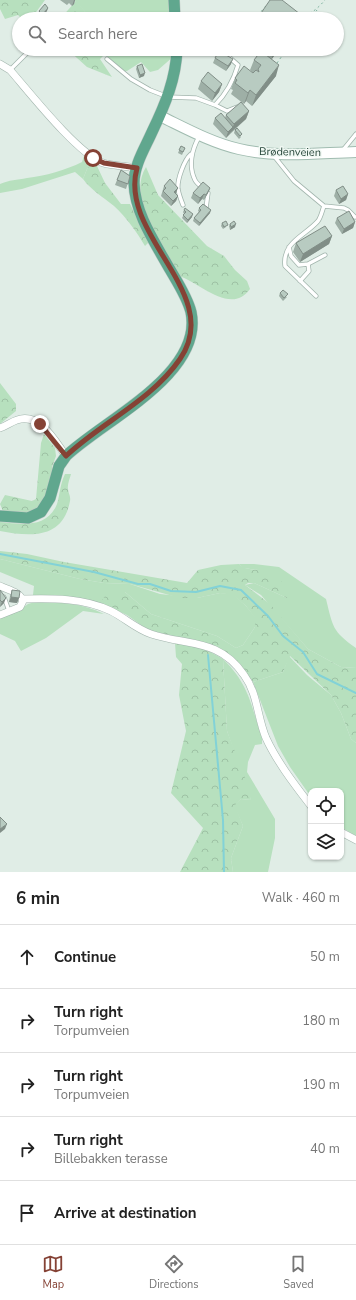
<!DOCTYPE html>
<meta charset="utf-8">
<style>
body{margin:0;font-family:"Nunito Sans",sans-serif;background:#f6f6f6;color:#222}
.controls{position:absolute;right:12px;bottom:12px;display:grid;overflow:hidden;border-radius:8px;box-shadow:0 1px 3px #0004}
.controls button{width:36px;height:36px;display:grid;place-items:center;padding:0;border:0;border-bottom:1px solid #e0e0e0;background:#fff;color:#222;font:20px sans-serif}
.stop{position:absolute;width:12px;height:12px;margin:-9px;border:3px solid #854235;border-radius:50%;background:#fff}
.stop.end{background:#854235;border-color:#fff;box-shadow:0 1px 4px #0008}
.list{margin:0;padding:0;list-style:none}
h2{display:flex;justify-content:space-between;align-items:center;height:52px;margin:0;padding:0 16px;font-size:17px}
h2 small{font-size:13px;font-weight:400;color:#767676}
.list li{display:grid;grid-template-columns:26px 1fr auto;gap:12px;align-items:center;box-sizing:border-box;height:64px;padding:0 16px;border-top:1px solid #e0e0e0}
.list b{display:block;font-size:15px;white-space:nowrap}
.list p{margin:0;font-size:13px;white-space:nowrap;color:#767676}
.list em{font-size:13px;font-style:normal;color:#767676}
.icon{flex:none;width:22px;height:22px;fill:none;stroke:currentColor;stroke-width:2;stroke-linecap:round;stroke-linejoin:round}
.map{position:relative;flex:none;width:356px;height:872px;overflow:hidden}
.search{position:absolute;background:#fff;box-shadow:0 1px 3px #0004;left:12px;right:12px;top:12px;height:44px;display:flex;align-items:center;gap:10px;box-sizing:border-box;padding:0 14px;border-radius:22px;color:#767676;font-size:15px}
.sheet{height:372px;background:#fff}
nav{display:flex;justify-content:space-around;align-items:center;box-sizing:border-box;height:56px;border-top:1px solid #e0e0e0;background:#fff;font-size:11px;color:#767676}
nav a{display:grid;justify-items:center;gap:2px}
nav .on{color:#854235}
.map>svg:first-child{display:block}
.green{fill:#b7e0be}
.forest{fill:url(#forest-crowns)}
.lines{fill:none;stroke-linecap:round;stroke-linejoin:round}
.stream{stroke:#82d2d7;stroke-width:2}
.service-casing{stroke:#a2b5ad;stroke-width:5}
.minor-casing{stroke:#a2b5ad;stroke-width:8}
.secondary-casing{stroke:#a0bcb0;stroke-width:12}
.primary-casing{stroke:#c0c9c6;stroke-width:12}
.path{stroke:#7db39e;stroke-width:1;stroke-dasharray:2 3;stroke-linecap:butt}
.service{stroke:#fff;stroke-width:3.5}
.minor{stroke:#fff;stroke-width:7}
.secondary{stroke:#fff;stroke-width:10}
.primary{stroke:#60a78e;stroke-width:11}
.wall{fill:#9eafa6}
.shaded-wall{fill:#818e87}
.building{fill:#b8cbc1;stroke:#818e87}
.route{stroke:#854235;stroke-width:5}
.labels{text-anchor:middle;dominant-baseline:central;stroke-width:3;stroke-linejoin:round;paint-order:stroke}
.street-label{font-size:11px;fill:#1f3f33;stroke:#f1f9f4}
</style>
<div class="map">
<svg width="356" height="872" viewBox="0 0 356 872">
<defs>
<pattern id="forest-crowns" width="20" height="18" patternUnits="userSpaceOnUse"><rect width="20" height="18" fill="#b7e0be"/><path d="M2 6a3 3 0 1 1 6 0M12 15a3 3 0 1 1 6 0" fill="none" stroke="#9dc1a4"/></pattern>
</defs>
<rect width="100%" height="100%" fill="#e0ede6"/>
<path class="green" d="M74 0H170L172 19H96L88 15Z
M105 49H173L174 56 158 70 150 72 141 62 127 71H121L105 54Z
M84 156 89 157 92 163 89 164 83 179 75 172 22 189 0 193V184C9 180 17 180 27 178 45 176 66 170 82 162Z
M0 559 80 579 104 583 130 584 160 594 197 598 220 593 233 594 246 606 255 617V627L243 645 236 648 217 636 151 614 125 592 100 603 55 596 33 595 34 586 0 572Z
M239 564H254L279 567 326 599C333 627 332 631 356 648V668L341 667 308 649 261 595 245 585 254 583 287 598 258 570 243 568Z
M35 602C59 602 82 603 104 614L83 611 46 638 21 651 15 641 0 634V618L17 612 28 604Z
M289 656 307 675 331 695 341 713 351 739 356 743V836L341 827V791H311V797L290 767 278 746 253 682 283 672Z
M223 659C249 684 251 705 262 738V744L255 745 248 762 247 772 275 819V838L268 872H233L231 858 243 826 234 805 241 799 251 800 227 731Z"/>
<path class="forest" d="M0 0H45L31 19H22L18 15 5 19 0 9Z
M76 1 88 15 96 19H60Z
M67 49H105V54L100 59 112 77 87 67Z
M92 163 97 166 105 183 121 204H130L149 242 145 246C136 231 127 218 114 206 103 197 91 190 83 179L89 164Z
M146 167 158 195 207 246 224 256 235 270 247 281 250 289C231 316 199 282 179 276 163 248 126 199 146 167Z
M0 383 16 404V411L0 424Z
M44 434 55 448 56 456 52 467 53 475 41 508 27 515 3 511 0 504 5 495 32 501 36 499 41 443Z
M65 474H71C70 478 67 485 68 489 68 493 71 496 70 501 63 539 31 537 0 531V522C21 524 47 529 57 504 60 494 60 484 65 474Z
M0 551 27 554 64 562 187 583 198 570 221 565 239 564C245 570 252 569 259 570 271 573 284 581 290 591L287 598 254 583H248L245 585 270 604 308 649 341 667 356 668V743L351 739 341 713 331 695 290 656 283 672 253 682 236 660 225 652 208 644 148 630 127 615 100 603 105 596 117 591 125 592 151 614 217 636 236 648 243 645 255 627V618L246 606 233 595 220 593 197 598H180L130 584 104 583 80 579 0 559Z
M175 643C193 644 208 650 223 659L227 731 248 785 251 800 241 799 235 805 243 826 231 858 233 872H180L203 828 171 793 186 731 179 695 182 664 176 657Z"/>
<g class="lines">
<path class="stream" d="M0 554 94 572 138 584H150L171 591 196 592 220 586 241 590 268 616 283 636 303 652 317 674 356 693
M208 655 223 820 224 872"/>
<defs>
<path id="service" d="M213 49 221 53
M107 59 131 79 150 90 168 97 196 98 215 105C226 94 234 79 238 65L230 58
M10 70 31 49
M215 105 227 111 237 107
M199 137C192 149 188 166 195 180 198 186 205 188 208 193L206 208
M343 150 356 134
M274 156 294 181 324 206 344 208 348 210 355 217
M183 205C181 200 179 195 178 189 177 180 184 160 191 154
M289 247 291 256 299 265 308 264 325 255
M300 281 309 271 308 264
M316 296 285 266C282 242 305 236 318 221 321 217 322 211 324 206
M4 597 9 611"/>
<path id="minor" d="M0 64 10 70C30 93 77 153 103 163 113 166 126 166 137 168
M0 428C6 426 11 422 17 420 40 412 55 441 66 456
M0 586C8 590 20 592 23 601L20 607 0 615
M22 599C52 598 84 598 111 611 125 618 136 629 151 634 187 646 219 638 244 675 258 694 257 717 266 738 277 762 295 785 311 806
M341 832 356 840"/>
<path id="secondary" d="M160 116C185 128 212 143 239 149 277 158 317 153 356 152"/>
<path id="primary" d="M174 0 175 19
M0 516 28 518 41 512 50 498 59 466 66 456C104 420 204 374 191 312 187 296 176 280 168 266 154 241 135 213 134 183 134 165 145 148 152 132 165 105 176 79 177 49"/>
</defs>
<use href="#service" class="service-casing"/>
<use href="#minor" class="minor-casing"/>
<use href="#secondary" class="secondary-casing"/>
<use href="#primary" class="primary-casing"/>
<path class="path" d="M300 16C311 15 318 8 325 0
M255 19 269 2
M310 19 317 10
M227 52 229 49
M277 63 287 49"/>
<use href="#service" class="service"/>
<use href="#minor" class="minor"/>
<use href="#secondary" class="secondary"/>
<use href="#primary" class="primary"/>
</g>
<path class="wall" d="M60 0H75L74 4 72 6 69 3 67 5Z
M39 11H47L43 15 53 19H38L40 16 38 14Z
M247 49H279L272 59 276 76 252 106 246 101 244 104 231 94 233 90 231 89 235 78 253 73 250 70 254 60 260 52H259L256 56Z
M215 58 231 64 226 71 213 63Z
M137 66 144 76 139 78 136 69Z
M201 81 222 84 219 92 212 101 198 89Z
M249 111 246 119 226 138 213 124 215 118H225L226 115Z
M235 130 241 137 239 139 234 133Z
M181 146 185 148 182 155 178 153Z
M121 170 130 176 126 189 115 185Z
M164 186 176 193V194L178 196 176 201 171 206 161 196Z
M210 188 208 193 204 200 202 199 198 204 191 198 193 193Z
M336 190 348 194 346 200 339 204 334 196Z
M199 208 210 213 199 226 193 221 194 218 199 212 198 211Z
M184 210 192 217 187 223 182 218 184 214 183 212Z
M337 218 355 222 353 228 342 234 335 223Z
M222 223 226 227 223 229 221 226Z
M230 224 235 227 230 230 229 226Z
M332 236 329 244 300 262 293 252 296 243Z
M280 293 287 297 283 301 279 296Z
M0 590 4 603 0 607Z
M12 590 19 598 17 603 9 602 10 596Z"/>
<path class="shaded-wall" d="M74 0H75L74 4 72 6Z
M48 8 47 11 41 17 42 14Z
M259 49H260L259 52 256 56Z
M275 49H279L271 60Z
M233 59 231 64 226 71 228 66Z
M279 65 276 76 252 106 256 95Z
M145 73 144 76 139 78 140 75Z
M222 84 219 92 212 101 215 93Z
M250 90 246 101 244 104 248 93Z
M249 111 246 119 231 132 234 124Z
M233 127 231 132 226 138 228 132Z
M178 188 176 193 172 198 174 192Z
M210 188 208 193 204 200 206 195Z
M204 194 202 199 198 204 200 198Z
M348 194 346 200 339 204 341 199Z
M178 196 176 201 171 206 173 201Z
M211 210 210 213 199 226 200 223Z
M193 214 192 217 187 223 188 220Z
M355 222 353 228 342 234 344 229Z
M236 224 235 227 230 230 231 227Z
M332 236 329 244 300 262 303 254Z
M11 597 19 598 17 603 9 602Z
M6 598 4 603 0 607 2 602Z
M7 824 5 829 0 833V829Z"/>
<path class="building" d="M270 0H282L300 14 297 19H257Z
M45 4 48 8 43 14H42L39 11Z
M46 13 53 19H40L39 18 42 14 44 15Z
M219 51 233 59 228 66 215 58Z
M261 51 279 65 256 95 250 90 248 93 235 83 237 80 235 78 244 66 253 73 256 70 259 72 258 69 261 65 254 60Z
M142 64 145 73 140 75 137 66Z
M208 72 222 84 215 93 201 81Z
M241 102 249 111 234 124 226 115Z
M221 113 233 127 228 132 215 118Z
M237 128 242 134 240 136 235 130Z
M181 146 185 148 183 152 179 150Z
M121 170 130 176 128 184 117 180Z
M170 179 178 188 174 192 178 196 173 201 163 191 166 188 164 186Z
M203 182 210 188 206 195 204 194 200 198 193 193Z
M343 186 348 194 341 199 336 190Z
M203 204 211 210 200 223 194 218 201 210 199 208Z
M185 208 193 214 188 220 183 215 186 212 184 210Z
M349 211 355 222 344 229 337 218Z
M226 221 228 225 224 227 222 223Z
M234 221 236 224 231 227 230 224Z
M325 226 332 236 303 254 296 243Z
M283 290 288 294 284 298 280 293Z
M0 590 6 598 2 602 0 600Z
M12 590 20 591 19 598 11 597Z
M0 817 7 824 0 829Z"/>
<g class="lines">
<path class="route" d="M40 424 66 456C102 422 151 401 180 359 225 294 118 236 137 168L104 163 93 158"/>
</g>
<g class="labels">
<g class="street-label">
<text transform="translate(290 152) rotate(1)">Brødenveien</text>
</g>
</g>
</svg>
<div class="controls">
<button><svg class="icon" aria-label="locate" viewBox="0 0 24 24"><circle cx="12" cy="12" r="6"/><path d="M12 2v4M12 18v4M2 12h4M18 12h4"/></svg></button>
<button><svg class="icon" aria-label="layers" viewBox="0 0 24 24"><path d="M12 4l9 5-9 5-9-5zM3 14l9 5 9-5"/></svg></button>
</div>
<div class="stop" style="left:93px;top:158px"></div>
<div class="stop end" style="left:40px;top:424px"></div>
<div class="search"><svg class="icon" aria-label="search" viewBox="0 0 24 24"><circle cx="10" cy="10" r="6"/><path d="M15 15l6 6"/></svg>Search here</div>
</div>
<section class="sheet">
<h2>6 min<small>Walk · 460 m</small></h2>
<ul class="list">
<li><svg class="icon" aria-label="ahead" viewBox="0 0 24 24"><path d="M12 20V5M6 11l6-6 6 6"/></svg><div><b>Continue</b></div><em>50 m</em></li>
<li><svg class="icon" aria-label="right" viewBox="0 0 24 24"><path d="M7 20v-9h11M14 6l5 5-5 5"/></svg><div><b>Turn right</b><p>Torpumveien</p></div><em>180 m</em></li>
<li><svg class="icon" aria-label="right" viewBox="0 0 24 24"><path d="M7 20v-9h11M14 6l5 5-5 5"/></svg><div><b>Turn right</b><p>Torpumveien</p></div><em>190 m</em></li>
<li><svg class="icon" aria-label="right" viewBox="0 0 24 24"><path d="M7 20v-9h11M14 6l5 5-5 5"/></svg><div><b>Turn right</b><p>Billebakken terasse</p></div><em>40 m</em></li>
<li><svg class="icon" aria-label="arrive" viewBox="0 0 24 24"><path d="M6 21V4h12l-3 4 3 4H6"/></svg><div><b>Arrive at destination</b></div></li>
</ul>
</section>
<nav>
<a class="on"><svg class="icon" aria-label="map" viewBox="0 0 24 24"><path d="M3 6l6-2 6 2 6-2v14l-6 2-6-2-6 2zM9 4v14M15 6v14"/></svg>Map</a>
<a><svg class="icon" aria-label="directions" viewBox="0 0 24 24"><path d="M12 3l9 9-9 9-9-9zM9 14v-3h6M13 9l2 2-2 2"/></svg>Directions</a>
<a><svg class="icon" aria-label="saved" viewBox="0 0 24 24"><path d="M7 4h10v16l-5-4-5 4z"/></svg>Saved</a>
</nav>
